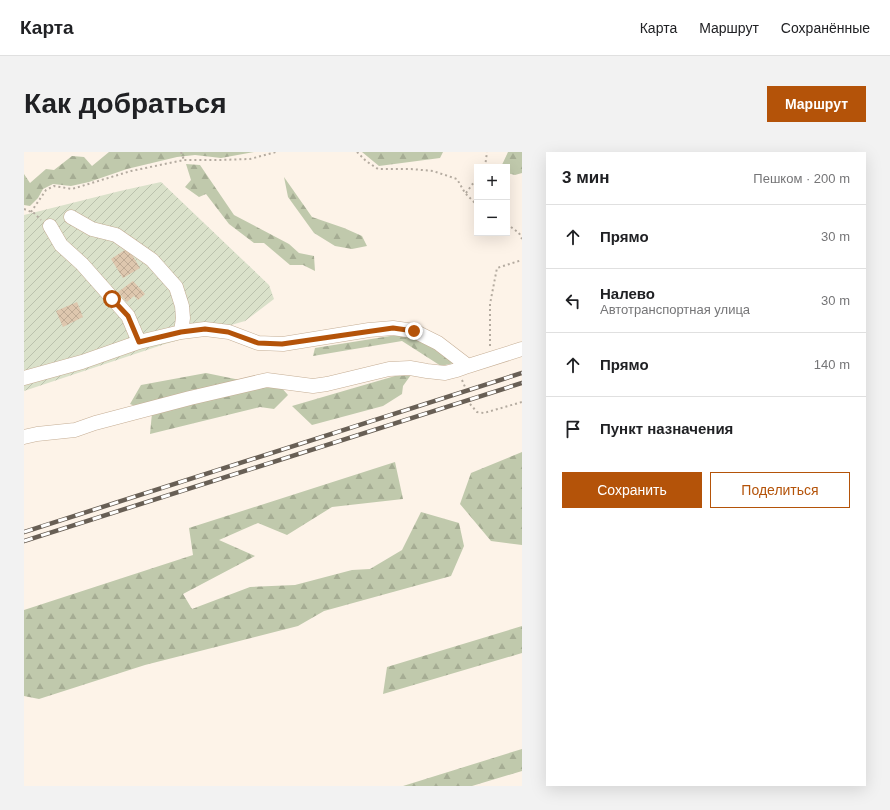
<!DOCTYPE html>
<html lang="ru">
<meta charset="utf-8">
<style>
body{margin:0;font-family:Helvetica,sans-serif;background:#f2f2f2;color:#202124}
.controls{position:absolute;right:12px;top:12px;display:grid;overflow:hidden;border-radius:0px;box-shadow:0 4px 16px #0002}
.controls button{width:36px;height:36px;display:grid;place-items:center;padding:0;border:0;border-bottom:1px solid #e0e0e0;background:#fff;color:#202124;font:20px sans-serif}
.stop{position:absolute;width:12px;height:12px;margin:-9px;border:3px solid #b45309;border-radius:50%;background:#fff}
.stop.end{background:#b45309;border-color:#fff;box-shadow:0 1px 4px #0008}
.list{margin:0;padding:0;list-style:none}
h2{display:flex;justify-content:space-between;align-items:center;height:52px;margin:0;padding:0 16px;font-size:17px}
h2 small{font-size:13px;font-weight:400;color:#757577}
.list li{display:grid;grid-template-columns:26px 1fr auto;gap:12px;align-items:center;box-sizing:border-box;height:64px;padding:0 16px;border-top:1px solid #e0e0e0}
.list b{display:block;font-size:15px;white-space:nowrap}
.list p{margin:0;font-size:13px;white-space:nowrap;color:#757577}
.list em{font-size:13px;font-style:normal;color:#757577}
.actions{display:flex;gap:8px;padding:12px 16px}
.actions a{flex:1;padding:9px 0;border:1px solid #b45309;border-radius:0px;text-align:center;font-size:14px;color:#b45309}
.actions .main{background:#b45309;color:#fff}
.icon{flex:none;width:22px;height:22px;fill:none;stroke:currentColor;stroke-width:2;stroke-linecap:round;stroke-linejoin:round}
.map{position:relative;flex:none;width:498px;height:634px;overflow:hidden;border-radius:0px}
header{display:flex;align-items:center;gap:24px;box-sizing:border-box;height:56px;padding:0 20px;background:#fff;border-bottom:1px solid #e0e0e0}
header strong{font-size:19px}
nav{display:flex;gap:22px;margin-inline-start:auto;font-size:14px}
.intro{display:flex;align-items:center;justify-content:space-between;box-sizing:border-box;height:96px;padding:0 24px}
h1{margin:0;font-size:28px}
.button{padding:10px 18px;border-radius:0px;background:#b45309;color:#fff;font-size:14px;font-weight:700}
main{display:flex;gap:24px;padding:0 24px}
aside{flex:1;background:#fff;border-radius:0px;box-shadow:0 4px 16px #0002}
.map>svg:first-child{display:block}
.forest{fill:url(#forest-firs)}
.garden{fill:url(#garden-furrows)}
.building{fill:url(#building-cross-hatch)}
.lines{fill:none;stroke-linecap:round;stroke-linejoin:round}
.minor-casing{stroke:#c5ae95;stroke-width:15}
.path{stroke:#b4aba0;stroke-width:2;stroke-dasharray:2 3;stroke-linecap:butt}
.minor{stroke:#fff;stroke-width:14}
.rail-casing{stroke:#685f55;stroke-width:4.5}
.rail{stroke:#fff;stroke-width:3;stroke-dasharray:9;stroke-linecap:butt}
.route{stroke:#b45309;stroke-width:5}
</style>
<header>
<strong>Карта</strong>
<nav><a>Карта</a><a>Маршрут</a><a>Сохранённые</a></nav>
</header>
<div class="intro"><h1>Как добраться</h1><a class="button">Маршрут</a></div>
<main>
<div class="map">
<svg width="498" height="634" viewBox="0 0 498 634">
<defs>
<pattern id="forest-firs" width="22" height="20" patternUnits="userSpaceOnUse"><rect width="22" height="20" fill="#c0c9ac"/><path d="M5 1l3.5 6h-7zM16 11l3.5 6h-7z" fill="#a5ac93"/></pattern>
<pattern id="garden-furrows" width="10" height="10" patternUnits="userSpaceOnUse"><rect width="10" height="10" fill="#dae1ca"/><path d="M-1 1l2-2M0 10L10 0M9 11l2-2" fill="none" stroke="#bbc1ad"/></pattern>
<pattern id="building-cross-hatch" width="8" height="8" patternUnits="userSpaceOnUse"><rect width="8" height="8" fill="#dec7ae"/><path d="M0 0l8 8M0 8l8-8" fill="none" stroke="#bfab95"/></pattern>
</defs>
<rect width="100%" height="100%" fill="#fdf3e8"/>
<path class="forest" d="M85 0H230L197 6 171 3 153 5 103 17 65 30 47 34 29 32 19 37 14 46 6 54 0 53V22L6 31 22 17 30 18 48 4 60 5 68 14Z
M338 0H419L416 6 355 14Z
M484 0H498V21L491 23 483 21V15H477Z
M162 12 176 13 210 63 265 92 275 101 290 104 291 119 279 113H266L240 91H230L205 72 182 42 175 45 161 35 167 28Z
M260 25 288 65 320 76 338 84 343 94 328 97 311 94 290 81 264 45Z
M385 181 427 205 430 211 417 214 378 189 289 204 291 196Z
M389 220 379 234 378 242 359 254 288 273 268 254 371 224Z
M182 221 216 228 225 237 256 234 264 243 250 257 236 255 126 282 128 261 106 252 117 233Z
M498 300V393L467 389 436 352 447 321Z
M371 310 379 347 308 355 263 383 234 371 195 388 231 404 159 442 168 457 226 435 271 433 328 418 346 417 378 398 397 360 435 371 440 394 427 424 300 459 274 474 121 513 15 547 0 544V458L169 403 165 376Z
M498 474V501L359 542 363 515Z
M498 597V619L448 634H379Z"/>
<path class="garden" d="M137 30 245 133 250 147 221 169 141 192 0 239V63L96 39Z"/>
<path class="building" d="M104 96 116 116 99 126 87 107Z
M109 129 121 142 114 148 110 144 103 150 94 140Z
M53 150 59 165 39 175 32 159Z"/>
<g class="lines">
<defs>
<path id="minor" d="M47 65 68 77 92 83 128 108 152 135 158 154 159 166 157 180
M26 74 37 93 58 112 104 164 115 190
M444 214 498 197
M0 226 58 210 115 190 157 180 181 177 205 180 234 191 259 192 345 178 369 176 390 179 414 191 444 214 433 218 421 221 403 219 386 216 365 217 303 232 289 234 243 228 166 246 71 271 51 278 13 282 0 285"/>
</defs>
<use href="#minor" class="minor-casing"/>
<path class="path" d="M157 0 160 8
M333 0 342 9 354 17H387L409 19 433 27 441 41 453 53
M461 15 463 0
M442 41 453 26
M0 57 10 61 17 68
M7 60 22 38 30 34 48 37 107 19 160 8H196L226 7 252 0
M483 72 495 81 498 87
M466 194V152L473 116 498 108
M438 228 441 235
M446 252 453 260 460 261 498 250"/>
<use href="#minor" class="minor"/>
<defs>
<path id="rail" d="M0 380 498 221
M0 389 498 231"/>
</defs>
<use href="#rail" class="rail-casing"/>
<use href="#rail" class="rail"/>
</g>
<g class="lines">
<path class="route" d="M88 147 104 164 115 190 157 180 181 177 204 180 234 191 258 192 369 176 390 179"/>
</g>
</svg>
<div class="controls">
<button>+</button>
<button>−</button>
</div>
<div class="stop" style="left:88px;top:147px"></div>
<div class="stop end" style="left:390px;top:179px"></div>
</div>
<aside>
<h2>3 мин<small>Пешком · 200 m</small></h2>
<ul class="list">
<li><svg class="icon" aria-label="ahead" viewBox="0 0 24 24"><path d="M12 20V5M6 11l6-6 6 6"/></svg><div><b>Прямо</b></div><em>30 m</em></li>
<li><svg class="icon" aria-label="left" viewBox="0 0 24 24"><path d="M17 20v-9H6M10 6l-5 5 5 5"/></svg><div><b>Налево</b><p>Автотранспортная улица</p></div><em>30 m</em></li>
<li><svg class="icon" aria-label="ahead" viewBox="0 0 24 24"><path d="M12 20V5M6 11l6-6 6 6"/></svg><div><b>Прямо</b></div><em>140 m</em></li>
<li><svg class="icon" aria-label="arrive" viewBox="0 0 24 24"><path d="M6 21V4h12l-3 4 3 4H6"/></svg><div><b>Пункт назначения</b></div></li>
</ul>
<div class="actions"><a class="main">Сохранить</a><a>Поделиться</a></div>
</aside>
</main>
